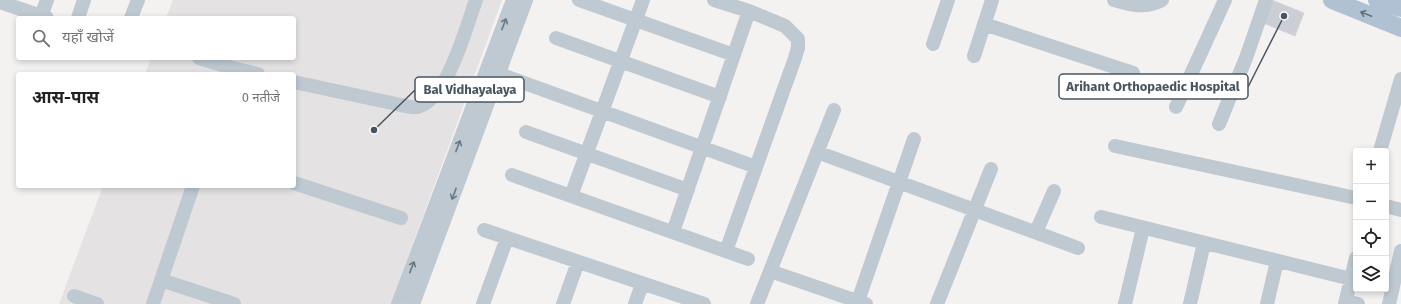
<!DOCTYPE html>
<html lang="hi">
<meta charset="utf-8">
<style>
body{margin:0;font-family:"Fira Sans","Noto Sans Devanagari",sans-serif;background:#f2f2f2;color:#202124}
.controls{position:absolute;right:12px;bottom:12px;display:grid;overflow:hidden;border-radius:4px;box-shadow:0 2px 6px #0003}
.controls button{width:36px;height:36px;display:grid;place-items:center;padding:0;border:0;border-bottom:1px solid #e0e0e0;background:#fff;color:#202124;font:20px sans-serif}
.list{margin:0;padding:0;list-style:none}
h2{display:flex;justify-content:space-between;align-items:center;height:52px;margin:0;padding:0 16px;font-size:17px}
h2 small{font-size:13px;font-weight:400;color:#757577}
.icon{flex:none;width:22px;height:22px;fill:none;stroke:currentColor;stroke-width:2;stroke-linecap:round;stroke-linejoin:round}
.map{position:relative;flex:none;width:1401px;height:304px;overflow:hidden}
.search{position:absolute;background:#fff;box-shadow:0 2px 6px #0003;left:16px;top:16px;width:280px;height:44px;display:flex;align-items:center;gap:10px;box-sizing:border-box;padding:0 14px;border-radius:4px;color:#757577;font-size:15px}
.panel{position:absolute;background:#fff;box-shadow:0 2px 6px #0003;left:16px;top:72px;width:280px;height:116px;border-radius:4px}
.map>svg:first-child{display:block}
.education{fill:#e5e2e3}
.building{fill:#cbced4;stroke:#d5d7dd}
.lines{fill:none;stroke-linecap:round;stroke-linejoin:round}
.minor{stroke:#bec9d2;stroke-width:14}
.major{stroke:#afc1d2;stroke-width:18}
.oneway{stroke:#61707d}
.oneway2{stroke:#6b7883}
.leader{fill:none;stroke:#475561;stroke-width:1.5}
.callout-dot{fill:#475561;stroke:#fff;stroke-width:1.5}
.callout{fill:#fff;stroke:#475561;stroke-width:1.5}
.callout-label{font-size:13px;text-anchor:middle;font-weight:bold;fill:#475561}
</style>
<div class="map">
<svg width="1401" height="304" viewBox="0 0 1401 304">
<rect width="100%" height="100%" fill="#f4f1f1"/>
<path class="education" d="M173 0H502L391 304H59L103 186H294V74H145L151 58H294V18H166Z"/>
<path class="building" d="M1272 0 1304 13 1295 36 1263 23Z"/>
<g class="lines">
<path class="minor" d="M579 0 734 55
M714 0 749 11 785 26 798 39V48L795 58 726 251
M1114 0C1132 5 1145 9 1162 0
M0 2 47 18
M41 16 47 0
M78 18 84 0
M131 18 138 0
M984 24 1133 73
M556 38 720 97
M933 44 948 0
M974 56 992 0
M199 58 232 68 258 74
M491 71 756 167
M294 82 401 105C405 106 412 108 416 107 447 102 466 27 476 0
M1176 107 1225 0
M1219 124 1246 58 1266 0
M526 132 688 190
M1115 146 1356 198
M1380 151 1401 79
M817 152 1078 248
M512 175 748 259
M294 183 401 218
M571 196 643 0
M1386 206 1401 210
M1101 217 1351 279
M484 230 704 304
M673 232 749 11
M1036 232 1054 191
M770 271 866 304
M161 280 234 304
M74 296 97 304
M858 301 914 139
M1346 301 1358 304
M153 304 193 186
M398 304 513 0
M413 304 526 0
M483 304 507 238
M563 304 578 262
M635 304 642 284
M757 304 834 110
M937 304 991 169
M1125 304 1143 228
M1190 304 1204 243
M1267 304 1277 261
M1345 304 1356 258
M1389 304 1401 251"/>
<path class="major" d="M1332 0 1401 28
M1377 0 1401 8"/>
</g>
<defs><path id="oneway-shaft" d="M-6 0H5M1.5-3L5.5 0L1.5 3" fill="none" stroke-width="1.6" stroke-linecap="round" stroke-linejoin="round"/></defs>
<use class="oneway" href="#oneway-shaft" transform="translate(1366 14) rotate(-158)"/>
<g class="oneway2">
<use href="#oneway-shaft" transform="translate(504 24) rotate(-69)"/>
<use href="#oneway-shaft" transform="translate(458 146) rotate(-69)"/>
<use href="#oneway-shaft" transform="translate(454 194) rotate(110)"/>
<use href="#oneway-shaft" transform="translate(412 267) rotate(-69)"/>
</g>
<path class="leader" d="M1284 16L1248 87M374 130L415 90"/>
<g class="callout-dot">
<circle cx="1284" cy="16" r="4"/>
<circle cx="374" cy="130" r="4"/>
</g>
<g class="callout">
<rect x="1059" y="74" width="189" height="25" rx="4"/>
<rect x="415" y="77" width="109" height="25" rx="4"/>
</g>
<g class="callout-label">
<text x="1153" y="91">Arihant Orthopaedic Hospital</text>
<text x="470" y="94">Bal Vidhayalaya</text>
</g>
</svg>
<div class="controls">
<button>+</button>
<button>−</button>
<button><svg class="icon" aria-label="locate" viewBox="0 0 24 24"><circle cx="12" cy="12" r="6"/><path d="M12 2v4M12 18v4M2 12h4M18 12h4"/></svg></button>
<button><svg class="icon" aria-label="layers" viewBox="0 0 24 24"><path d="M12 4l9 5-9 5-9-5zM3 14l9 5 9-5"/></svg></button>
</div>
<div class="search"><svg class="icon" aria-label="search" viewBox="0 0 24 24"><circle cx="10" cy="10" r="6"/><path d="M15 15l6 6"/></svg>यहाँ खोजें</div>
<section class="panel">
<h2>आस-पास<small>0 नतीजे</small></h2>
<ul class="list">
</ul>
</section>
</div>
